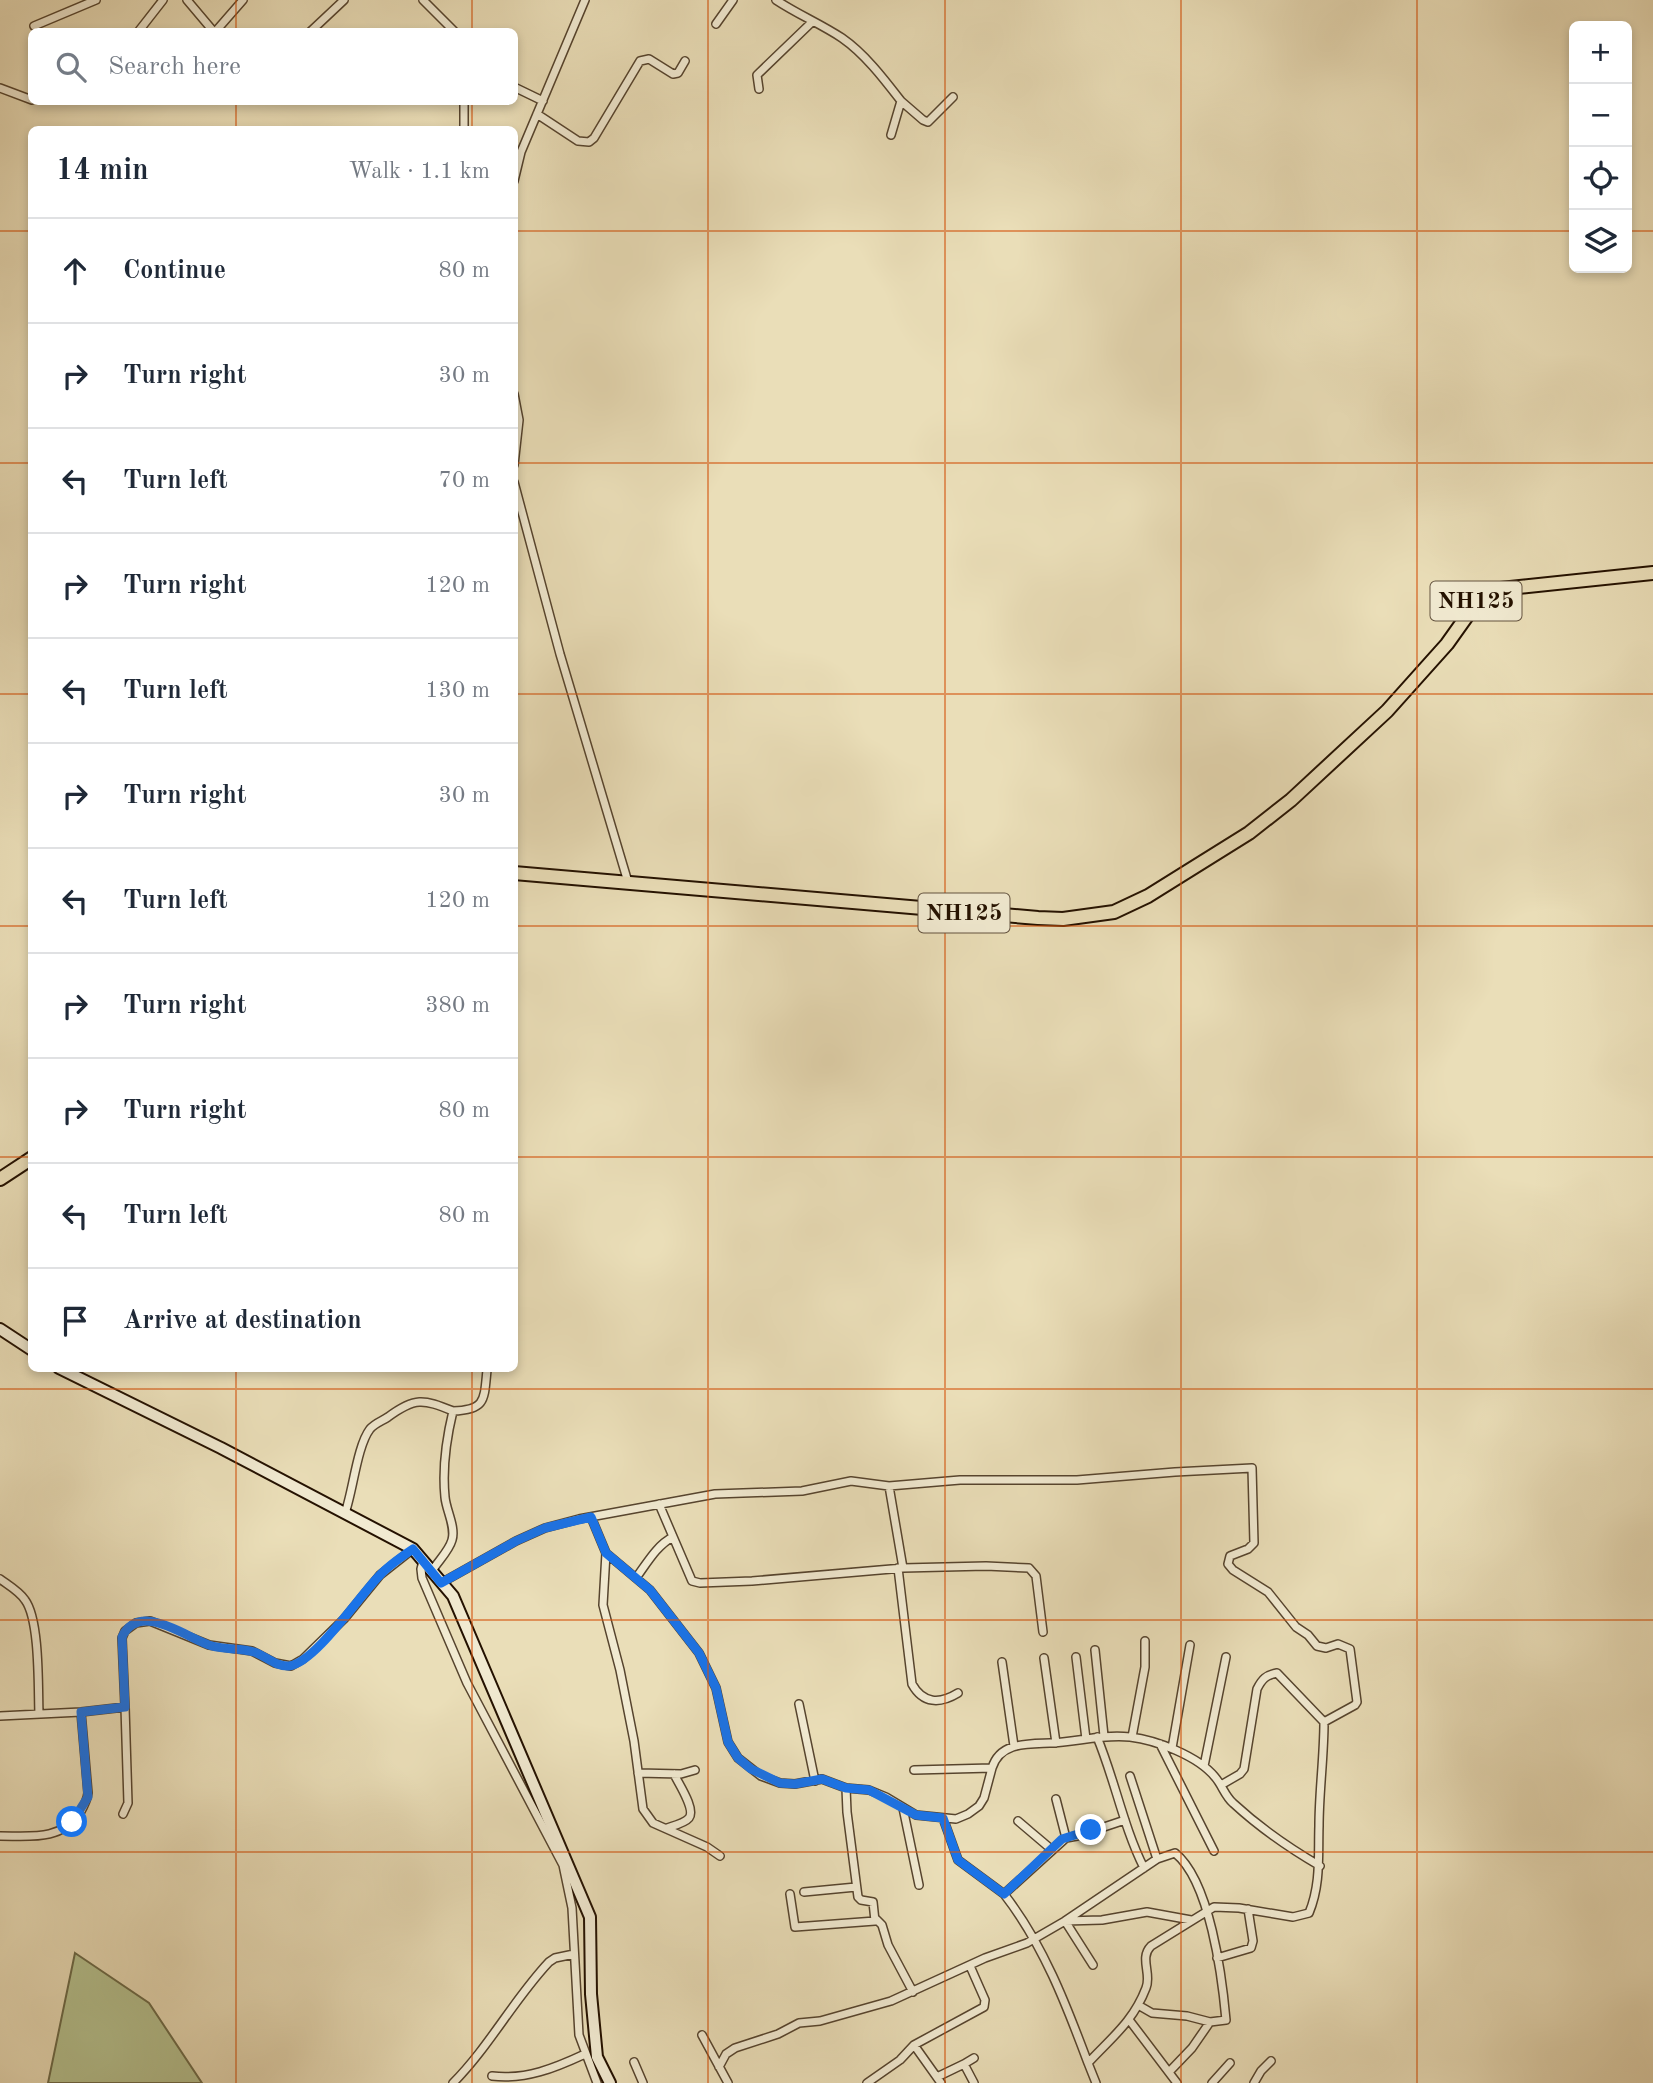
<!DOCTYPE html>
<meta charset="utf-8">
<style>
body{margin:0;font-family:"Old Standard TT",serif;background:#f6f6f7;color:#1f2937}
.controls{position:absolute;right:21px;top:21px;display:grid;overflow:hidden;border-radius:10px;box-shadow:0 4px 10px #0003}
.controls button{width:63px;height:63px;display:grid;place-items:center;padding:0;border:0;border-bottom:2px solid #e0e1e3;background:#fff;color:#1f2937;font:35px sans-serif}
.stop{position:absolute;width:21px;height:21px;margin:-16px;border:5px solid #1a73e8;border-radius:50%;background:#fff}
.stop.end{background:#1a73e8;border-color:#fff;box-shadow:0 2px 7px #0008}
.list{margin:0;padding:0;list-style:none}
h2{display:flex;justify-content:space-between;align-items:center;height:91px;margin:0;padding:0 28px;font-size:30px}
h2 small{font-size:23px;font-weight:400;color:#747a83}
.list li{display:grid;grid-template-columns:46px 1fr auto;gap:21px;align-items:center;box-sizing:border-box;height:105px;padding:0 28px;border-top:2px solid #e0e1e3}
.list b{display:block;font-size:26px;white-space:nowrap}
.list em{font-size:23px;font-style:normal;color:#747a83}
.icon{flex:none;width:38px;height:38px;fill:none;stroke:currentColor;stroke-width:2;stroke-linecap:round;stroke-linejoin:round}
.map{position:relative;flex:none;width:1653px;height:2083px;overflow:hidden}
.search{position:absolute;background:#fff;box-shadow:0 4px 10px #0003;left:28px;top:28px;width:490px;height:77px;display:flex;align-items:center;gap:18px;box-sizing:border-box;padding:0 24px;border-radius:10px;color:#747a83;font-size:26px}
.panel{position:absolute;background:#fff;box-shadow:0 4px 10px #0003;left:28px;top:126px;width:490px;height:1246px;border-radius:10px}
.map>svg:first-child{display:block}
.green{fill:#b5c290;stroke:#6c6a48;stroke-width:2}
.lines{fill:none;stroke-linecap:round;stroke-linejoin:round}
.minor-casing{stroke:#56442e;stroke-width:10}
.secondary-casing{stroke:#241100;stroke-width:14}
.trunk-casing{stroke:#241100;stroke-width:16}
.minor{stroke:#f1ead1;stroke-width:7}
.secondary{stroke:#f1ead1;stroke-width:10}
.trunk{stroke:#eadeb8;stroke-width:12}
.route{stroke:#1a73e8;stroke-width:9}
.grid{fill:none;stroke:#d4520b;stroke-width:2;stroke-opacity:0.55}
.labels{text-anchor:middle;dominant-baseline:central;stroke-width:5;stroke-linejoin:round;paint-order:stroke}
.shield{fill:#f1ead1;stroke:#62523f;stroke-width:2}
.shield-label{font-size:23px;font-weight:bold;fill:#241100}
</style>
<div class="map">
<svg width="1653" height="2083" viewBox="0 0 1653 2083">
<rect width="100%" height="100%" fill="#eadeb8"/>
<filter id="stains"><feTurbulence type="fractalNoise" baseFrequency=".00286" numOctaves="4"/><feColorMatrix values="0 0 0 0 .2 0 0 0 0 .09 0 0 0 0 .02 0 0 0 .5 -.17"/></filter>
<radialGradient id="worn" r=".72"><stop offset=".6" stop-color="#630" stop-opacity="0"/><stop offset="1" stop-color="#630" stop-opacity=".3"/></radialGradient>
<path class="green" d="M75 1953 149 2003 202 2083H48Z"/>
<g class="lines">
<defs>
<path id="minor" d="M187 0 214 32
M423 0 455 32
M776 0C797 14 821 24 842 38 865 54 884 79 901 101L891 135
M716 24 733 0
M34 26 96 0
M138 32 163 0
M215 32 243 0
M310 32 344 0
M514 87 543 101
M0 88 32 100
M759 89 757 75 812 22
M901 101 923 120 928 122 953 97
M537 114 578 141 589 142 594 138 640 61 649 59 673 74 678 73 685 61
M464 130V102
M514 181 521 152 585 0
M514 394 519 420 514 465
M514 482 560 654 628 882
M659 1504 692 1581 700 1583 752 1581 903 1568 889 1486
M345 1513C353 1491 357 1446 370 1429 375 1423 382 1421 388 1417 415 1397 423 1399 453 1411
M591 1517 606 1553 650 1590 699 1653 716 1688 728 1742 738 1758 761 1776 780 1783 795 1784 822 1779 846 1788 869 1790 886 1797 916 1815 956 1819 968 1814 979 1806 984 1798 992 1768
M606 1553 603 1605 620 1670 634 1741 643 1809 653 1823 707 1847 720 1856
M423 1561 421 1569 422 1578 467 1683 563 1865 572 1908 579 2035 597 2083
M898 1568 912 1684C923 1704 940 1704 958 1693
M903 1568 986 1566 1029 1568 1036 1576 1043 1632
M432 1571C438 1561 449 1551 452 1540 456 1527 446 1510 445 1497 442 1467 446 1440 453 1411 486 1410 484 1400 487 1370
M636 1578C647 1563 657 1545 673 1537
M0 1579C8 1585 19 1591 25 1600 40 1620 38 1688 39 1714
M441 1583 516 1541 545 1528 579 1519 715 1494 802 1491 851 1481 889 1486 960 1480H1077L1175 1472 1252 1468 1254 1543 1248 1549 1230 1556 1228 1564 1233 1570 1268 1592 1296 1627 1308 1635 1317 1646 1326 1648 1338 1644 1350 1649 1357 1702 1355 1705 1324 1722
M1095 1650 1104 1736
M1076 1657 1086 1739
M1044 1658 1056 1743
M1002 1662 1014 1746
M799 1704 815 1781
M0 1716 81 1712 125 1707 122 1638 125 1631 136 1623 150 1621 209 1645 252 1651 275 1663 291 1666 303 1659 344 1619 380 1575 413 1549
M1097 1737C1115 1780 1123 1826 1144 1868
M1132 1737 1145 1667V1641
M1160 1744 1214 1851
M1172 1748 1190 1645
M1204 1766 1226 1657
M914 1770 992 1768C1000 1742 1027 1744 1050 1743 1077 1742 1102 1734 1130 1737 1156 1740 1198 1756 1215 1777 1222 1785 1225 1796 1233 1803 1259 1827 1289 1848 1320 1866
M638 1773 681 1774 695 1770
M1130 1776 1157 1859
M903 1808 919 1885
M123 1814 128 1803 125 1707
M943 1818 958 1860 1004 1894 1066 1838 1056 1799
M1018 1821 1051 1849
M667 1828C673 1826 685 1823 689 1818 696 1809 678 1783 674 1774
M0 1836C31 1836 60 1841 80 1813 84 1806 87 1801 88 1793L81 1712
M1066 1838 1077 1836 1125 1820
M804 1892 856 1887
M790 1894 795 1927 875 1921 873 1902 861 1900 858 1897 847 1812 846 1788
M1004 1894C1043 1944 1066 2004 1088 2063
M876 1919 882 1925 888 1945 913 1992
M1217 1958 1251 1948 1253 1941 1248 1909
M1093 1965 1065 1921 1157 1859 1175 1853C1210 1881 1222 1976 1226 2020L1210 2022 1187 2016 1152 2013 1138 2005
M1130 2021 1177 2083
M702 2035 728 2083
M914 2045 941 2083
M634 2062 643 2083
M964 2064 974 2058
M719 2067 726 2054 735 2048 778 2034 799 2023 820 2021 891 2001 985 1958 1027 1943 1065 1921 1102 1920 1147 1912 1191 1920
M1169 2072 1192 2048 1210 2022
M492 2076C526 2080 555 2068 585 2054
M937 2077 964 2064 974 2083
M453 2083C489 2047 514 1999 549 1962L555 1958 574 1954
M867 2083 900 2060 914 2045 984 2007 985 2000 970 1966
M1096 2083 1088 2063C1111 2038 1133 2022 1146 1988 1152 1974 1139 1958 1151 1946L1214 1907 1239 1908 1293 1917 1309 1913C1321 1884 1318 1856 1319 1826 1319 1792 1324 1757 1324 1722L1277 1673C1266 1675 1262 1679 1257 1689L1244 1769 1240 1774 1221 1785
M1212 2083 1230 2063
M1254 2083 1261 2071 1271 2061"/>
<path id="secondary" d="M0 1329 32 1350
M59 1368 221 1448 413 1549 453 1596 590 1917 591 1994 597 2057 610 2083"/>
<path id="trunk" d="M514 873 1038 918 1063 919 1114 912 1148 896 1249 833 1291 800 1387 711 1447 644 1479 599 1491 590 1653 573
M0 1179 32 1158"/>
</defs>
<use href="#minor" class="minor-casing"/>
<use href="#secondary" class="secondary-casing"/>
<use href="#trunk" class="trunk-casing"/>
<use href="#minor" class="minor"/>
<use href="#secondary" class="secondary"/>
<use href="#trunk" class="trunk"/>
</g>
<g class="lines">
<path class="route" d="M72 1822 88 1797 81 1712 125 1707 122 1637C140 1600 186 1638 212 1646 226 1650 241 1648 254 1652 266 1656 276 1667 289 1666 315 1663 360 1595 379 1576 389 1565 401 1557 413 1549L441 1583 516 1541 545 1528 591 1517 606 1553 650 1590 699 1653 716 1688 728 1742 738 1758 751 1769 780 1783 795 1784 822 1779 846 1788 869 1790 916 1815 943 1818 958 1860 1004 1894 1062 1839 1091 1830"/>
</g>
<path class="grid" d="M236 0V32M472 0V32M708 0V2083M945 0V2083M1181 0V2083M1417 0V2083M236 102V130M472 102V130M0 231H32M514 231H1574M1627 231H1653M0 463H32M514 463H1653M0 694H32M514 694H1653M0 926H32M514 926H1653M0 1157H32M514 1157H1653M236 1368V2083M472 1368V2083M0 1389H1653M0 1620H1653M0 1852H1653"/>
<g class="labels">
<g class="shield">
<rect x="1430.5" y="581.5" width="91" height="39" rx="5"/>
<rect x="918.5" y="893.5" width="91" height="39" rx="5"/>
</g>
<g class="shield-label">
<text x="1476" y="601">NH125</text>
<text x="964" y="913">NH125</text>
</g>
</g>
<rect width="100%" height="100%" filter="url(#stains)"/>
<rect width="100%" height="100%" fill="url(#worn)"/>
</svg>
<div class="controls">
<button>+</button>
<button>−</button>
<button><svg class="icon" aria-label="locate" viewBox="0 0 24 24"><circle cx="12" cy="12" r="6"/><path d="M12 2v4M12 18v4M2 12h4M18 12h4"/></svg></button>
<button><svg class="icon" aria-label="layers" viewBox="0 0 24 24"><path d="M12 4l9 5-9 5-9-5zM3 14l9 5 9-5"/></svg></button>
</div>
<div class="stop" style="left:72px;top:1822px"></div>
<div class="stop end" style="left:1091px;top:1830px"></div>
<div class="search"><svg class="icon" aria-label="search" viewBox="0 0 24 24"><circle cx="10" cy="10" r="6"/><path d="M15 15l6 6"/></svg>Search here</div>
<section class="panel">
<h2>14 min<small>Walk · 1.1 km</small></h2>
<ul class="list">
<li><svg class="icon" aria-label="ahead" viewBox="0 0 24 24"><path d="M12 20V5M6 11l6-6 6 6"/></svg><div><b>Continue</b></div><em>80 m</em></li>
<li><svg class="icon" aria-label="right" viewBox="0 0 24 24"><path d="M7 20v-9h11M14 6l5 5-5 5"/></svg><div><b>Turn right</b></div><em>30 m</em></li>
<li><svg class="icon" aria-label="left" viewBox="0 0 24 24"><path d="M17 20v-9H6M10 6l-5 5 5 5"/></svg><div><b>Turn left</b></div><em>70 m</em></li>
<li><svg class="icon" aria-label="right" viewBox="0 0 24 24"><path d="M7 20v-9h11M14 6l5 5-5 5"/></svg><div><b>Turn right</b></div><em>120 m</em></li>
<li><svg class="icon" aria-label="left" viewBox="0 0 24 24"><path d="M17 20v-9H6M10 6l-5 5 5 5"/></svg><div><b>Turn left</b></div><em>130 m</em></li>
<li><svg class="icon" aria-label="right" viewBox="0 0 24 24"><path d="M7 20v-9h11M14 6l5 5-5 5"/></svg><div><b>Turn right</b></div><em>30 m</em></li>
<li><svg class="icon" aria-label="left" viewBox="0 0 24 24"><path d="M17 20v-9H6M10 6l-5 5 5 5"/></svg><div><b>Turn left</b></div><em>120 m</em></li>
<li><svg class="icon" aria-label="right" viewBox="0 0 24 24"><path d="M7 20v-9h11M14 6l5 5-5 5"/></svg><div><b>Turn right</b></div><em>380 m</em></li>
<li><svg class="icon" aria-label="right" viewBox="0 0 24 24"><path d="M7 20v-9h11M14 6l5 5-5 5"/></svg><div><b>Turn right</b></div><em>80 m</em></li>
<li><svg class="icon" aria-label="left" viewBox="0 0 24 24"><path d="M17 20v-9H6M10 6l-5 5 5 5"/></svg><div><b>Turn left</b></div><em>80 m</em></li>
<li><svg class="icon" aria-label="arrive" viewBox="0 0 24 24"><path d="M6 21V4h12l-3 4 3 4H6"/></svg><div><b>Arrive at destination</b></div></li>
</ul>
</section>
</div>
